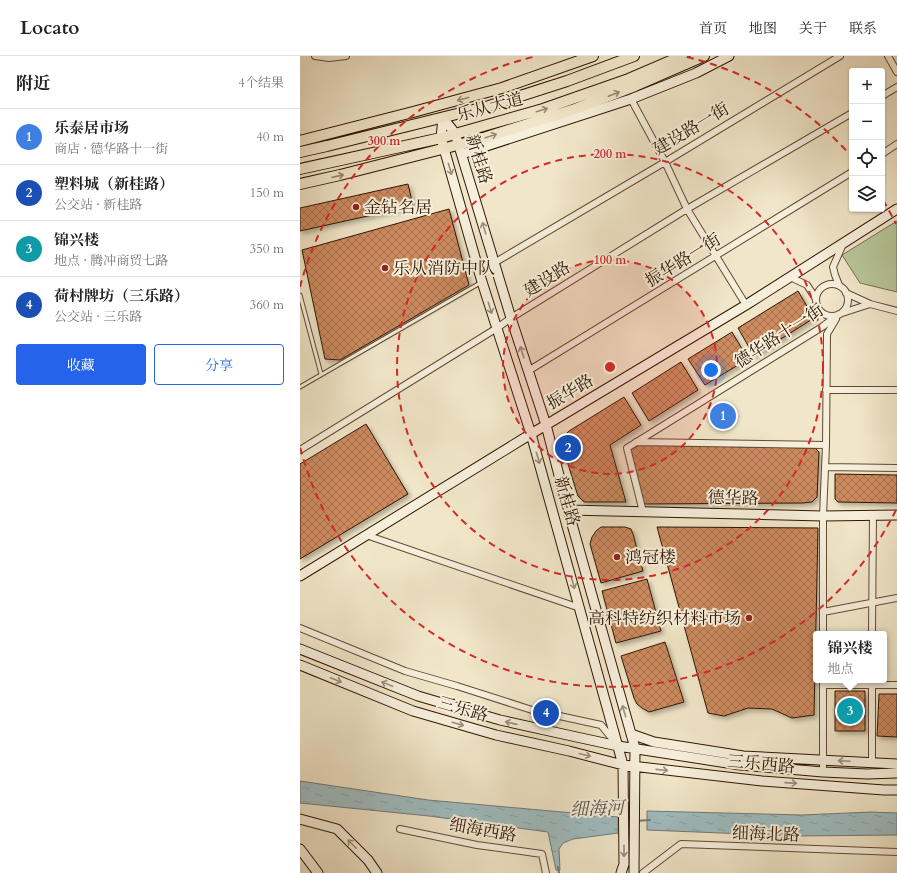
<!DOCTYPE html>
<html lang="zh">
<meta charset="utf-8">
<style>
body{margin:0;font-family:Cardo,"Noto Serif SC",serif;background:#f6f6f6;color:#222}
.controls{position:absolute;right:12px;top:12px;display:grid;overflow:hidden;border-radius:4px;box-shadow:0 1px 3px #0004}
.controls button{width:36px;height:36px;display:grid;place-items:center;padding:0;border:0;border-bottom:1px solid #e0e0e0;background:#fff;color:#222;font:20px sans-serif}
.you{position:absolute;left:411px;top:314px;width:14px;height:14px;margin:-10px;border:3px solid #fff;border-radius:50%;background:#1a73e8;box-shadow:0 0 0 6px #1a73e833}
.badge{display:grid;place-items:center;width:26px;height:26px;border-radius:50%;background:#2563eb;color:#fff;font-size:13px;font-weight:700}
.pin{position:absolute;translate:-50% -50%;border:2px solid #fff;box-shadow:0 1px 4px #0006}
.popup{position:absolute;left:513px;top:575px;width:74px;height:52px;box-sizing:border-box;display:grid;place-content:center;border-radius:4px;background:#fff;filter:drop-shadow(0 1px 3px #0005);font-size:13px;white-space:nowrap;color:#767676}
.popup b{font-size:15px;color:#222}
.popup::after{content:'';position:absolute;left:50%;top:100%;margin-left:-8px;border:8px solid transparent;border-top-color:#fff}
.list{margin:0;padding:0;list-style:none}
h2{display:flex;justify-content:space-between;align-items:center;height:52px;margin:0;padding:0 16px;font-size:17px}
h2 small{font-size:13px;font-weight:400;color:#767676}
.list li{display:grid;grid-template-columns:26px 1fr auto;gap:12px;align-items:center;box-sizing:border-box;height:56px;padding:0 16px;border-top:1px solid #e0e0e0}
.list b{display:block;font-size:15px;white-space:nowrap}
.list p{margin:0;font-size:13px;white-space:nowrap;color:#767676}
.list em{font-size:13px;font-style:normal;color:#767676}
.actions{display:flex;gap:8px;padding:12px 16px}
.actions a{flex:1;padding:9px 0;border:1px solid #2563eb;border-radius:4px;text-align:center;font-size:14px;color:#2563eb}
.actions .main{background:#2563eb;color:#fff}
.icon{flex:none;width:22px;height:22px;fill:none;stroke:currentColor;stroke-width:2;stroke-linecap:round;stroke-linejoin:round}
.map{position:relative;flex:none;width:597px;height:817px;overflow:hidden}
header{display:flex;align-items:center;gap:24px;box-sizing:border-box;height:56px;padding:0 20px;background:#fff;border-bottom:1px solid #e0e0e0}
header strong{font-size:19px}
nav{display:flex;gap:22px;margin-inline-start:auto;font-size:14px}
main{display:flex}
aside{flex:1;background:#fff}
.map>svg:first-child{display:block}
.park{fill:#b7c699;stroke:#746e4e}
.water{fill:url(#water-ripples);stroke:#737a75}
.lines{fill:none;stroke-linecap:round;stroke-linejoin:round}
.stream{stroke:#737a75;stroke-width:2}
.building{fill:url(#building-cross-hatch);stroke:#311602;filter:url(#shadow)}
.lane-casing{stroke:#614a34;stroke-width:5}
.street-casing{stroke:#614a34;stroke-width:8}
.secondary-casing{stroke:#311602;stroke-width:11}
.primary-casing{stroke:#311602;stroke-width:12}
.lane{stroke:#f6efdc;stroke-width:3}
.street{stroke:#f6efdc;stroke-width:6}
.secondary{stroke:#f6efdc;stroke-width:9}
.primary{stroke:#f1e6c9;stroke-width:10}
.oneway{stroke:#9b886f}
.oneway2{stroke:#9d8d7a}
.ring{fill:none;stroke:#d62828;stroke-width:2;stroke-dasharray:7 5}
.poi-dot{fill:#8f2418;stroke:#f6efdc;stroke-width:1.5}
.labels{text-anchor:middle;dominant-baseline:central;stroke-width:4;stroke-linejoin:round;paint-order:stroke}
.street-label{font-size:17px;fill:#311602;stroke:#f6efdc}
.poi-label{font-size:17px;fill:#311602;stroke:#f6efdc;text-anchor:start}
.water-label{font-size:18px;font-style:italic;fill:#585045;stroke:#f6efdc}
.centre{fill:#d62828;stroke:#f6efdc;stroke-width:2}
.ring-label{font-size:12px;text-anchor:middle;font-weight:bold;fill:#d62828;stroke:#f6efdc;stroke-width:4;stroke-linejoin:round;paint-order:stroke}
</style>
<header>
<strong>Locato</strong>
<nav><a>首页</a><a>地图</a><a>关于</a><a>联系</a></nav>
</header>
<main>
<aside>
<h2>附近<small>4个结果</small></h2>
<ul class="list">
<li><span class="badge" style="background:#3f7fe0">1</span><div><b>乐泰居市场</b><p>商店 · 德华路十一街</p></div><em>40 m</em></li>
<li><span class="badge" style="background:#1a4fb4">2</span><div><b>塑料城（新桂路）</b><p>公交站 · 新桂路</p></div><em>150 m</em></li>
<li><span class="badge" style="background:#0f9aa8">3</span><div><b>锦兴楼</b><p>地点 · 腾冲商贸七路</p></div><em>350 m</em></li>
<li><span class="badge" style="background:#1a4fb4">4</span><div><b>荷村牌坊（三乐路）</b><p>公交站 · 三乐路</p></div><em>360 m</em></li>
</ul>
<div class="actions"><a class="main">收藏</a><a>分享</a></div>
</aside>
<div class="map">
<svg width="597" height="817" viewBox="0 0 597 817">
<defs>
<pattern id="water-ripples" width="26" height="14" patternUnits="userSpaceOnUse"><rect width="26" height="14" fill="#9fbdc1"/><path d="M2 4q2-2 4 0t4 0M15 11q2-2 4 0t4 0" fill="none" stroke="#89a2a4"/></pattern>
<pattern id="building-cross-hatch" width="8" height="8" patternUnits="userSpaceOnUse"><rect width="8" height="8" fill="#cc8a5f"/><path d="M0 0l8 8M0 8l8-8" fill="none" stroke="#a6704c"/></pattern>
<filter id="shadow"><feDropShadow dx="3" dy="3" stdDeviation="2" flood-color="#0004"/></filter>
</defs>
<rect width="100%" height="100%" fill="#f1e6c9"/>
<filter id="stains"><feTurbulence type="fractalNoise" baseFrequency=".005" numOctaves="4"/><feColorMatrix values="0 0 0 0 .2 0 0 0 0 .09 0 0 0 0 .02 0 0 0 .5 -.17"/></filter>
<radialGradient id="worn" r=".72"><stop offset=".6" stop-color="#630" stop-opacity="0"/><stop offset="1" stop-color="#630" stop-opacity=".3"/></radialGradient>
<path class="park" d="M597 165V236L560 227 542 199Z"/>
<path class="water" d="M0 725 128 744 318 761V777L273 783 263 787 259 793 260 814H256L248 776 129 760 0 747Z
M347 755 502 759 571 756 597 757V779L496 780 347 774Z"/>
<g class="lines">
<path class="stream" d="M336 765 350 764
M258 811 259 817"/>
</g>
<path class="building" d="M108 128 113 150 0 175V152Z
M149 153 169 229 40 304 25 303 2 194Z
M498 235 514 262 454 300 438 272Z
M432 276 448 303 405 329 388 303Z
M381 306 398 334 349 365 332 337Z
M324 341 341 369 310 389 326 446H284L278 440 276 434 262 388 263 381 269 375Z
M66 368 108 438 0 503V408Z
M339 389 515 392 519 396 517 441 512 446 503 447 343 448 330 395 333 392Z
M535 418 597 419V447L538 446 535 443Z
M301 471H325L331 473 333 478 343 515 301 527 290 488 292 481 296 475Z
M357 471 518 472 514 659 492 662 472 653 448 652 424 660 408 657Z
M347 523 361 575 316 587 302 535Z
M365 586 384 646 349 656 342 652 337 648 334 642 321 600Z
M535 635H565V675H535Z
M579 638H597V681L577 680Z"/>
<g class="lines">
<defs>
<path id="lane" d="M0 239 21 318
M0 331 180 227"/>
<path id="street" d="M15 0 29 2 46 0
M588 0 597 16
M582 40 597 31
M331 43 365 106 387 153 446 249
M582 98 597 88
M194 207 365 106 540 0
M490 221 507 229 516 243
M516 244a16 16 0 1 1 32 0a16 16 0 1 1-32 0Z
M539 229 535 219 533 211 543 188
M546 237 570 248
M228 315 552 116
M526 334H597
M336 386 526 389
M0 394 197 272 211 262 387 153 552 57
M525 411 597 412
M343 456 327 392 522 271 539 258 570 248 597 255
M66 479 280 552
M523 556 597 542
M0 572 105 615 157 630 232 654 301 669 314 685
M523 578V460L526 389 527 278 536 263
M572 578 573 459
M523 624V716
M523 629H597
M572 707V624
M100 773 177 789 242 798 246 817
M343 817 381 788 597 796"/>
<path id="secondary" d="M143 62 155 77 211 262 246 369 268 454 335 692 334 817
M143 62 141 82 182 226 231 378 323 709 324 808 321 817
M162 98 331 43 396 17 429 0
M268 454 523 460 597 459
M0 520 231 378 446 249 597 153
M0 593 118 640 200 664 272 680 318 690 440 709 523 716 567 718 597 717
M0 609 113 655 196 679 269 695 323 709 462 725 584 734H597
M331 678 354 686 443 700 597 708
M0 763 37 773 68 804 77 817
M0 793 18 817"/>
<path id="primary" d="M0 85 113 56 202 32 293 0
M0 96 27 90 189 50 267 25 334 0
M0 113 141 82 243 53 326 24 382 0
M0 128 40 119 177 84 275 53 335 30 404 0"/>
</defs>
<use href="#lane" class="lane-casing"/>
<use href="#street" class="street-casing"/>
<use href="#secondary" class="secondary-casing"/>
<use href="#primary" class="primary-casing"/>
<use href="#lane" class="lane"/>
<use href="#street" class="street"/>
<use href="#secondary" class="secondary"/>
<use href="#primary" class="primary"/>
</g>
<defs><path id="oneway-shaft" d="M-6 0H5M1.5-3L5.5 0L1.5 3" fill="none" stroke-width="1.6" stroke-linecap="round" stroke-linejoin="round"/></defs>
<g class="oneway">
<use href="#oneway-shaft" transform="translate(314 38) rotate(-21)"/>
<use href="#oneway-shaft" transform="translate(163 43) rotate(165)"/>
<use href="#oneway-shaft" transform="translate(242 54) rotate(-17)"/>
<use href="#oneway-shaft" transform="translate(191 80) rotate(-18)"/>
<use href="#oneway-shaft" transform="translate(38 120) rotate(-13)"/>
</g>
<g class="oneway2">
<use href="#oneway-shaft" transform="translate(150 113) rotate(74)"/>
<use href="#oneway-shaft" transform="translate(184 172) rotate(-107)"/>
<use href="#oneway-shaft" transform="translate(190 252) rotate(73)"/>
<use href="#oneway-shaft" transform="translate(222 296) rotate(-108)"/>
<use href="#oneway-shaft" transform="translate(238 402) rotate(74)"/>
<use href="#oneway-shaft" transform="translate(273 527) rotate(74)"/>
<use href="#oneway-shaft" transform="translate(36 624) rotate(22)"/>
<use href="#oneway-shaft" transform="translate(87 628) rotate(-158)"/>
<use href="#oneway-shaft" transform="translate(324 655) rotate(-106)"/>
<use href="#oneway-shaft" transform="translate(211 667) rotate(-167)"/>
<use href="#oneway-shaft" transform="translate(158 668) rotate(16)"/>
<use href="#oneway-shaft" transform="translate(285 699) rotate(14)"/>
<use href="#oneway-shaft" transform="translate(544 705) rotate(-177)"/>
<use href="#oneway-shaft" transform="translate(362 714) rotate(6)"/>
<use href="#oneway-shaft" transform="translate(491 727) rotate(4)"/>
<use href="#oneway-shaft" transform="translate(52 788) rotate(-135)"/>
<use href="#oneway-shaft" transform="translate(324 795) rotate(90)"/>
</g>
<circle cx="310" cy="311" r="107" fill="#d62828" fill-opacity=".12"/>
<g class="ring">
<circle cx="310" cy="311" r="107"/>
<circle cx="310" cy="311" r="213"/>
<path d="M596 454A320 320 0 0 1 0 391M0 231A320 320 0 0 1 233 1M387 1A320 320 0 0 1 552 101M583 144A320 320 0 0 1 596 168"/>
</g>
<g class="poi-dot">
<circle cx="56" cy="151" r="4"/>
<circle cx="85" cy="212" r="4"/>
<circle cx="317" cy="501" r="4"/>
<circle cx="449" cy="562" r="4"/>
</g>
<g class="labels">
<g class="street-label">
<text transform="translate(190 51) rotate(-15)">乐从大道</text>
<text transform="translate(391 73) rotate(-31)">建设路一街</text>
<text transform="translate(179 103) rotate(73)">新桂路</text>
<text transform="translate(383 204) rotate(-32)">振华路一街</text>
<text transform="translate(247 223) rotate(-32)">建设路</text>
<text transform="translate(479 280) rotate(-33)">德华路十一街</text>
<text transform="translate(270 336) rotate(-31)">振华路</text>
<text transform="translate(433 442) rotate(1)">德华路</text>
<text transform="translate(267 445) rotate(74)">新桂路</text>
<text transform="translate(163 653) rotate(16)">三乐路</text>
<text transform="translate(461 708) rotate(5)">三乐西路</text>
<text transform="translate(183 774) rotate(10)">细海西路</text>
<text transform="translate(466 778) rotate(2)">细海北路</text>
</g>
<g class="poi-label">
<text x="64" y="151">金钻名居</text>
<text x="93" y="212">乐从消防中队</text>
<text x="325" y="501">鸿冠楼</text>
<text x="441" y="562" text-anchor="end">高科特纺织材料市场</text>
</g>
<g class="water-label">
<text transform="translate(297 753) rotate(-2)">细海河</text>
</g>
</g>
<circle cx="310" cy="311" r="6" class="centre"/>
<g class="ring-label">
<text x="84" y="89">300 m</text>
<text x="310" y="102">200 m</text>
<text x="310" y="208">100 m</text>
</g>
<rect width="100%" height="100%" filter="url(#stains)"/>
<rect width="100%" height="100%" fill="url(#worn)"/>
</svg>
<div class="controls">
<button>+</button>
<button>−</button>
<button><svg class="icon" aria-label="locate" viewBox="0 0 24 24"><circle cx="12" cy="12" r="6"/><path d="M12 2v4M12 18v4M2 12h4M18 12h4"/></svg></button>
<button><svg class="icon" aria-label="layers" viewBox="0 0 24 24"><path d="M12 4l9 5-9 5-9-5zM3 14l9 5 9-5"/></svg></button>
</div>
<div class="you"></div>
<div class="pin badge" style="left:423px;top:360px;background:#3f7fe0">1</div>
<div class="pin badge" style="left:268px;top:392px;background:#1a4fb4">2</div>
<div class="pin badge" style="left:550px;top:655px;background:#0f9aa8">3</div>
<div class="popup"><b>锦兴楼</b>地点</div>
<div class="pin badge" style="left:246px;top:657px;background:#1a4fb4">4</div>
</div>
</main>
